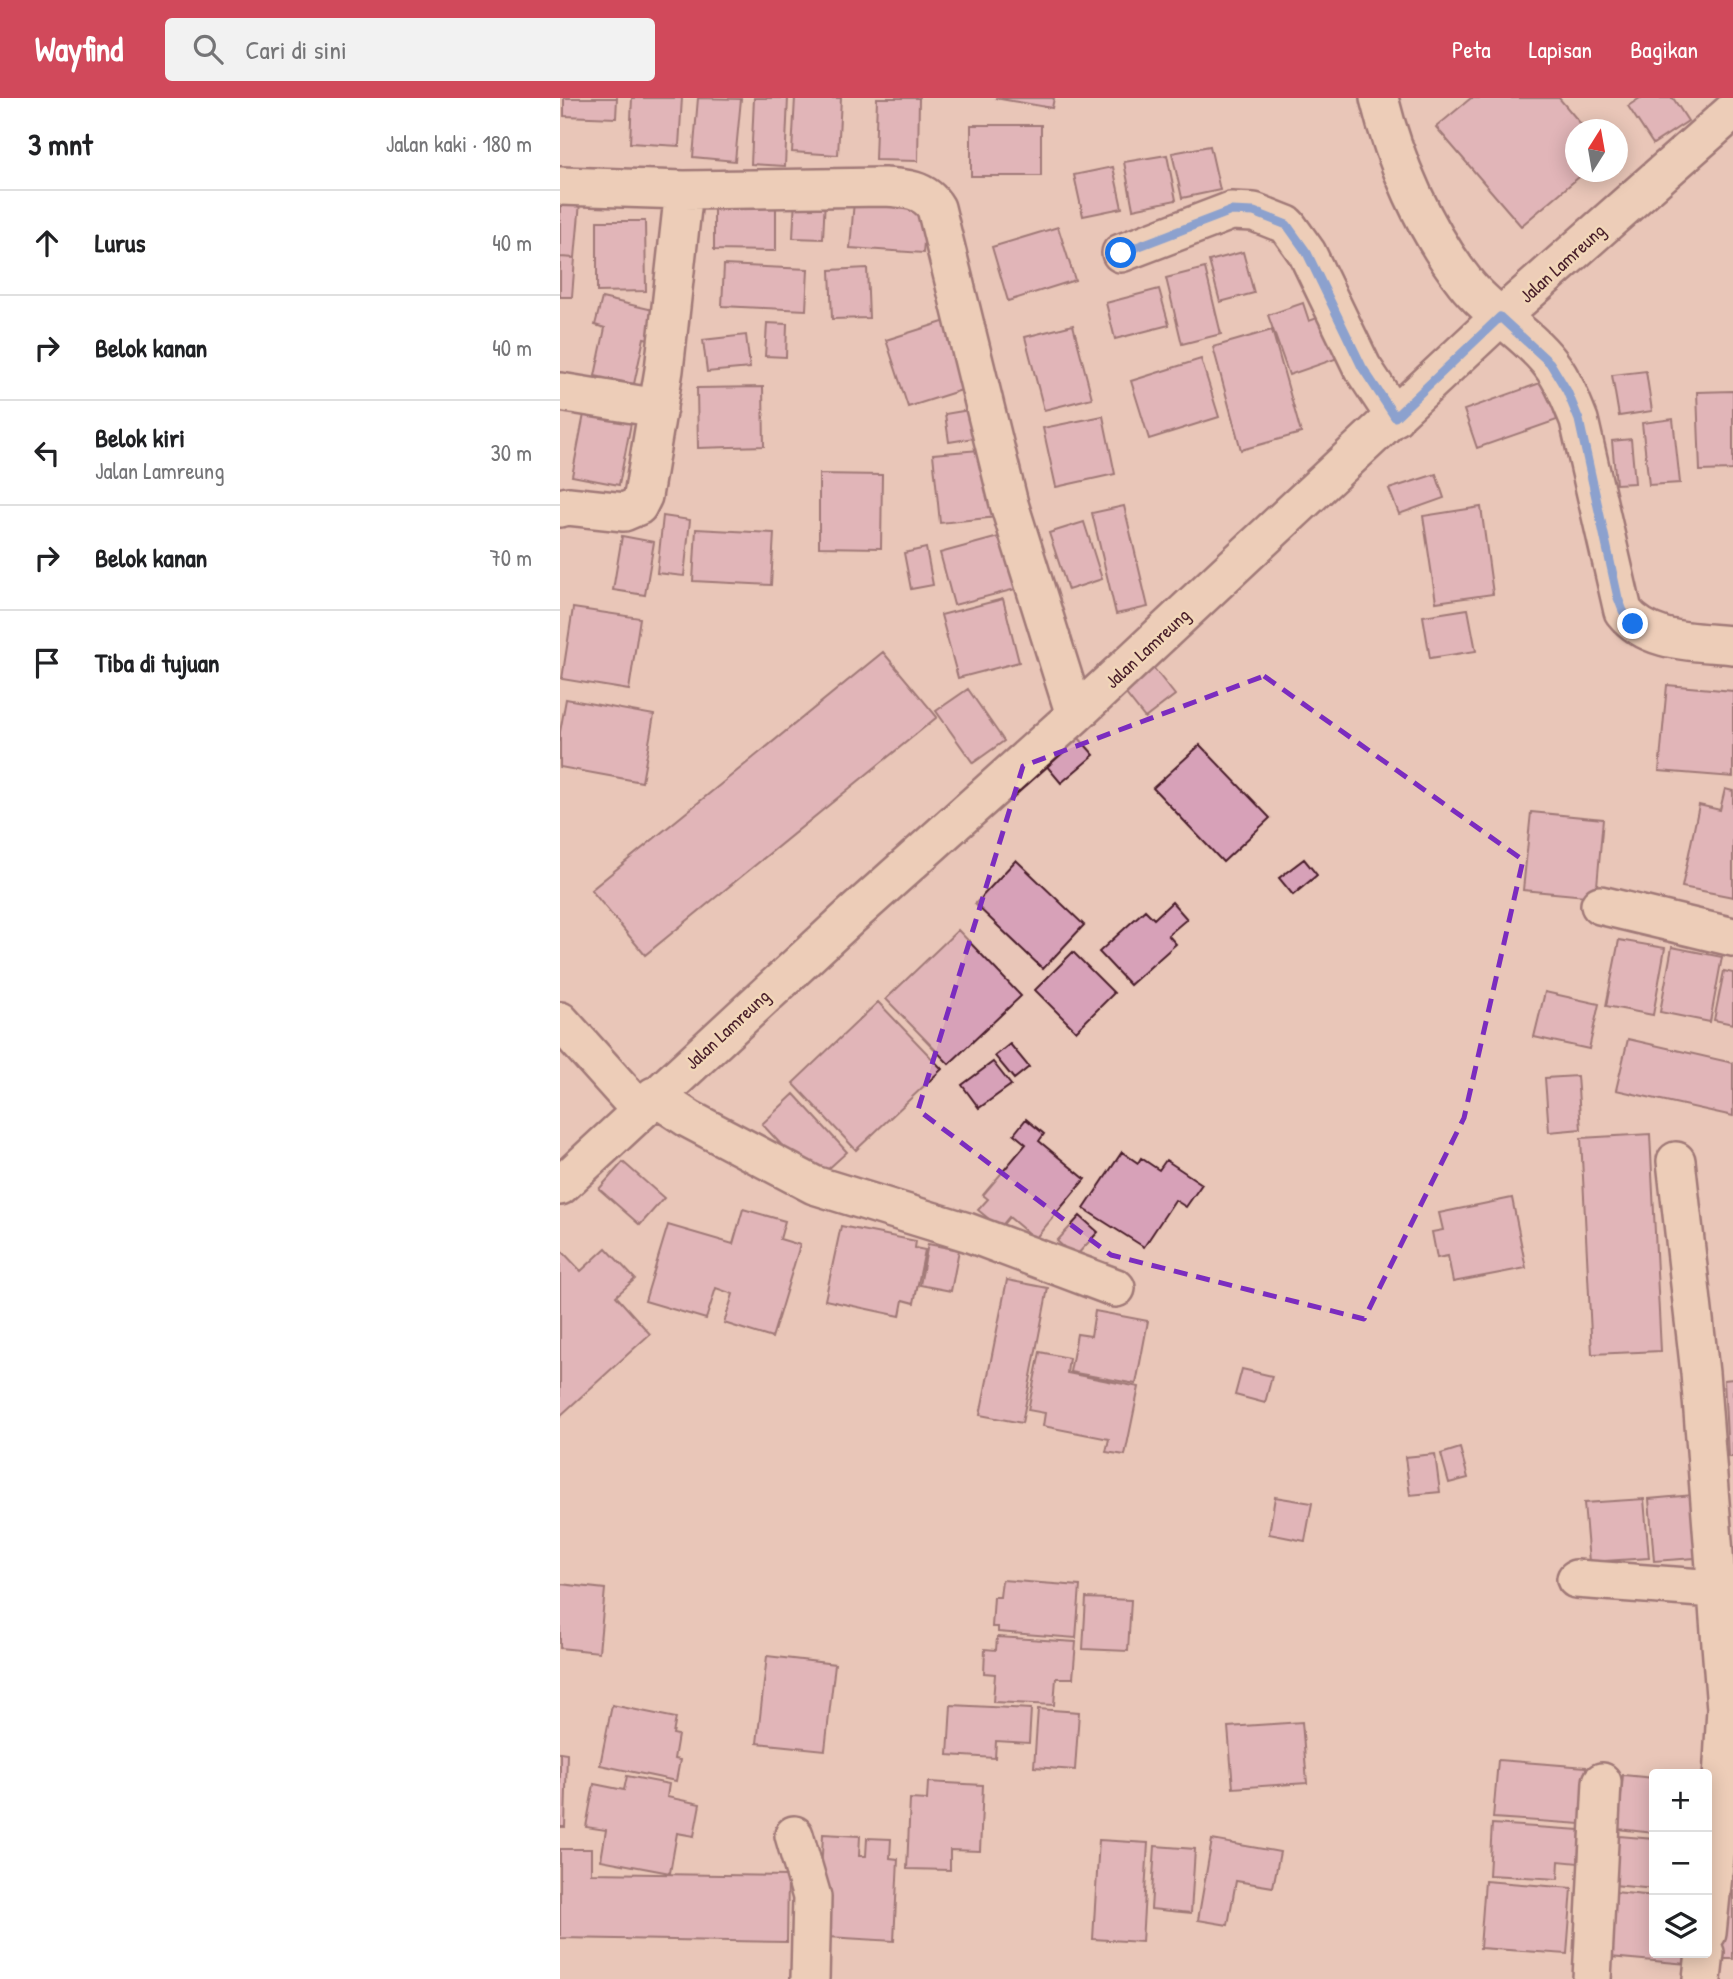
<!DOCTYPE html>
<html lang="id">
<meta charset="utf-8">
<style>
body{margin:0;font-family:"Patrick Hand",sans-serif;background:#f2f2f2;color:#202124}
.controls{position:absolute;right:21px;bottom:21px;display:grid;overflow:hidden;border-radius:7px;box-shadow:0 4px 18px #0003}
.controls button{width:63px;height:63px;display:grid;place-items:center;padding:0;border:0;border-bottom:2px solid #e0e0e0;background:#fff;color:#202124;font:35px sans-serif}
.compass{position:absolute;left:1005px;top:21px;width:63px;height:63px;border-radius:50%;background:#fff;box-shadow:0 4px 18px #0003;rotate:11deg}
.stop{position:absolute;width:21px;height:21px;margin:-16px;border:5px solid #1a73e8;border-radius:50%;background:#fff}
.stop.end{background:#1a73e8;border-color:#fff;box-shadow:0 2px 7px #0008}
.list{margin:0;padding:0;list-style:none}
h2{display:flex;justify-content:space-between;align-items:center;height:91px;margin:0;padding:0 28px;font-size:30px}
h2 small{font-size:23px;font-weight:400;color:#757577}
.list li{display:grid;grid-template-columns:46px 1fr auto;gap:21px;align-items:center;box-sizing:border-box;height:105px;padding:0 28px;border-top:2px solid #e0e0e0}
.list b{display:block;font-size:26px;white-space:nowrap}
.list p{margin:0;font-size:23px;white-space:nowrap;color:#757577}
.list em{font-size:23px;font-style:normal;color:#757577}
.icon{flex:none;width:38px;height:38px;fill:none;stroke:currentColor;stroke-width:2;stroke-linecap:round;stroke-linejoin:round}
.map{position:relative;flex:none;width:1173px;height:1881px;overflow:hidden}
header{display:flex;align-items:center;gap:42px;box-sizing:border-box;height:98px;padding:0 35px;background:#d1495b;color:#fff}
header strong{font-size:33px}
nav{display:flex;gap:38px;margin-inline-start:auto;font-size:24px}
.search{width:490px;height:63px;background:#f2f2f2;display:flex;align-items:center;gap:18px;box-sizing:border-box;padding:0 24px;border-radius:7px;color:#757577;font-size:26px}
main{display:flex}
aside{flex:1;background:#fff}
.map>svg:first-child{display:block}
.building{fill:#d7a1b8;stroke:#4a1f2b;stroke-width:2}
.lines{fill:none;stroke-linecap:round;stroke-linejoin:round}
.minor-casing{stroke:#4a1f2b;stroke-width:42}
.minor{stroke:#f1d6b8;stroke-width:37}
.route{stroke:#1a73e8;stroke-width:9}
.marked{fill:none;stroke:#7b2cbf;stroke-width:5;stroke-dasharray:14 9;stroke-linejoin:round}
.labels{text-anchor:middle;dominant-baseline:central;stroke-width:5;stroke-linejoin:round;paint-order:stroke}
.street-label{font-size:19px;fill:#4a1f2b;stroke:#f1d6b8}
</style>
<header>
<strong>Wayfind</strong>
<div class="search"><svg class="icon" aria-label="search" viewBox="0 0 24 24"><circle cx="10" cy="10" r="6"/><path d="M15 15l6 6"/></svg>Cari di sini</div>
<nav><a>Peta</a><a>Lapisan</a><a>Bagikan</a></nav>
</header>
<main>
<aside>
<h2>3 mnt<small>Jalan kaki · 180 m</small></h2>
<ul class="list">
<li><svg class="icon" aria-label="ahead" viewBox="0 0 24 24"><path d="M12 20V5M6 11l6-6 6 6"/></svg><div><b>Lurus</b></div><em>40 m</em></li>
<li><svg class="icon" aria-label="right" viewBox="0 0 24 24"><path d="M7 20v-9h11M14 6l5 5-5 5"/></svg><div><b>Belok kanan</b></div><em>40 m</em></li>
<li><svg class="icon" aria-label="left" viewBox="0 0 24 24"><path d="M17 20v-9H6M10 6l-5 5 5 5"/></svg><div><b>Belok kiri</b><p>Jalan Lamreung</p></div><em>30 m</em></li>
<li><svg class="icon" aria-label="right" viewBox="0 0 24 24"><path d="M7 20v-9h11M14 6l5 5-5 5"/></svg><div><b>Belok kanan</b></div><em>70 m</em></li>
<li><svg class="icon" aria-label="arrive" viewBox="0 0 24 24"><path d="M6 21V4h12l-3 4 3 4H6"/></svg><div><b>Tiba di tujuan</b></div></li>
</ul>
</aside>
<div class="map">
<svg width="1173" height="1881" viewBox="0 0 1173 1881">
<rect width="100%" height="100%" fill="#e9c6b8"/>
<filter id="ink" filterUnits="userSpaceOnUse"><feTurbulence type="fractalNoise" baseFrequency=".0143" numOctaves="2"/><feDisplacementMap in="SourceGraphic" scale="14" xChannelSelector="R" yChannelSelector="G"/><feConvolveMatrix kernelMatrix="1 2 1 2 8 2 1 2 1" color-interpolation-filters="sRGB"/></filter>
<g filter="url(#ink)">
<path class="building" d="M4 0H57L56 20 4 18Z
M72 0H122L119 48 70 45Z
M138 0 181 1 175 63 133 59Z
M194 0H228L225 68 191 66Z
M235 0H281L278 57 232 54Z
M317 0H359L358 63 315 62Z
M435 0H494L492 10Z
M911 0H999L1026 32H1016V74H1025L961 128 876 29Z
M1080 0H1113L1128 23 1093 46 1068 8Z
M411 27H481V78H411Z
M650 48 660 92 622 100 612 55Z
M607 57 616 102 573 111 564 64Z
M553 69 562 110 523 118 514 77Z
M235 99 265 100 263 141 233 140Z
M154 100H216V153L154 152Z
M0 102 20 104 15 160 0 159Z
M294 103 367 109 363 155 290 150Z
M37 123H85L86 193 37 194Z
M498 129 515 182 448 203 432 149Z
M683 154 694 195 660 204 649 163Z
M0 159 15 160 12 199H0Z
M164 167 248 171 246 212 162 208Z
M307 170 309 220 272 221 270 172Z
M645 170 661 236 622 246 606 180Z
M599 191 609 227 555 241 546 205Z
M42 200 106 215 99 243 84 240 74 286 35 278 45 230 35 227Z
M743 205 749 223 766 217 781 259 729 277 708 217Z
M386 223 408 290 348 309 326 242Z
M207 225 227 226 226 259 205 258Z
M513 227 532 300 484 312 465 239Z
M712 232 741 335 681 352 653 249Z
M186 237 190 270 147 274 143 242Z
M641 261 659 319 589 341 571 283Z
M1086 273 1092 313 1059 318 1052 277Z
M983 284 997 322 917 350 904 312Z
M203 289 204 348 138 350 137 290Z
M1173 293V372L1140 373 1137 294Z
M25 311 72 320 59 387 12 378Z
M409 312 414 340 389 344 385 316Z
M543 318 555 376 496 389 483 330Z
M1113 321 1120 385 1089 387 1082 325Z
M1071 341 1075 385 1056 386 1052 343Z
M431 351 437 419 380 425 373 356Z
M259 376 322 377 321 450 259 449Z
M876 376 884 400 839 416 829 391Z
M564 408 588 509 556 516 532 415Z
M921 409 933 496 876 504 863 418Z
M103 418 130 422 124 478 97 475Z
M524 424 542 481 508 492 489 435Z
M136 431 214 435 211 487 133 483Z
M457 434 471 487 394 507 380 455Z
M62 438 94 444 85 497 53 492Z
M366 450 373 487 351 491 344 455Z
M443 501 459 564 398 580 381 517Z
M13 510 80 520 69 592 2 581Z
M908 511 916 553 870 560 863 518Z
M323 554 377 619 85 857 31 792Z
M592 568 615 597 585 620 562 591Z
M1107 587 1173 593V679L1099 673Z
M408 591 444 643 413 665 376 613Z
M6 601 94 617 82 684 0 669V634Z
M518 639 534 657 501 685 485 666Z
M640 647 710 720 663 764 593 690Z
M1165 691 1173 693V799L1122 789 1139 707 1160 712Z
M971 714 1043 721 1036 799 963 792Z
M744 761 757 777 733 797 719 780Z
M456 762 524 827 483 871 415 806Z
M612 804 627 821 608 837 616 846 570 887 539 854 585 812 594 821Z
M398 832 461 898 389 966 326 901Z
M1059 842 1105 850 1093 917 1046 908Z
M1112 849 1162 859 1150 924 1100 914Z
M513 854 554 895 516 933 475 892Z
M1164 873 1173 875V926L1154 922Z
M985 894 1039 906 1029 951 974 939Z
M318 904 382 971 296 1052 233 985Z
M1068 941 1173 965V1018L1056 992Z
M450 946 469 969 454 981 435 958Z
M433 964 451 987 419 1010 402 987Z
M1017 978 1021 1031 989 1034 985 980Z
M234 996 287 1054 255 1083 202 1026Z
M466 1021 484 1036 479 1043 525 1081 475 1141 449 1119 440 1130 418 1112 428 1101 423 1097 466 1046 454 1036Z
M1090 1036 1101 1253 1032 1256 1021 1040Z
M562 1054 578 1065 581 1060 599 1072 606 1062 642 1086 626 1109 615 1102 584 1149 524 1111Z
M63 1064 104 1100 80 1127 39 1091Z
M952 1100 966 1170 893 1184 888 1158 877 1160 872 1134 883 1132 879 1115Z
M183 1111 225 1123 220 1141 240 1147 212 1240 164 1225 173 1196 156 1190 146 1221 85 1203 108 1127 173 1146Z
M520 1118 538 1134 515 1159 497 1143Z
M281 1128 356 1143 355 1150 365 1152 354 1205 343 1202 340 1218 265 1202Z
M368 1146 399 1152 391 1193 360 1187Z
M46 1150 75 1181 56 1198 90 1236 0 1318V1151L21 1173Z
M447 1182 488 1190 462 1325 420 1317Z
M535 1213 588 1223 576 1286 510 1274 517 1236 531 1238Z
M480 1254 509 1260 507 1275 579 1289 565 1357 546 1354 549 1341 483 1328 485 1315 468 1312Z
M682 1271 712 1278 705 1305 675 1297Z
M1173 1281V1359H1168L1164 1282Z
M900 1350 908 1380 889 1385 881 1356Z
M875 1356 880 1394 850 1397 845 1359Z
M1144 1396 1149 1459 1094 1463 1089 1401Z
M715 1399 752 1405 745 1443 709 1436Z
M1084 1401 1089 1460 1029 1464 1024 1405Z
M442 1482 520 1488 516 1540 438 1534V1529H432L434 1499H440Z
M0 1486 45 1491 39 1554 0 1550Z
M526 1500 571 1502 568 1553 523 1551Z
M437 1539 516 1544 513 1580H496L494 1607 433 1604 435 1576 424 1575 425 1551 436 1552Z
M207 1558 275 1566 265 1652 197 1645Z
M52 1607 116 1620 113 1636 118 1637 114 1661 120 1662 116 1683 40 1667Z
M391 1607 471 1611 469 1645 436 1643 435 1660 388 1657Z
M478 1611 519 1614 515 1672 474 1669Z
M742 1624 747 1685 673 1690 668 1629Z
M0 1654 7 1655 5 1729H0Z
M938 1662 1026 1669 1021 1726 933 1720Z
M1063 1677 1094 1680V1735L1058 1731Z
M67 1678 109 1686 107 1699 140 1706 134 1738 117 1735 110 1775 41 1762 46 1732 26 1729 34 1686 64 1692Z
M368 1684 423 1687 420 1753 390 1752V1772L347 1771 350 1701 367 1702Z
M932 1726 1020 1732 1018 1765 999 1763 998 1781 929 1777Z
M263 1736 300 1738 299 1758H306L307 1740 331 1741 330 1760 338 1761 334 1843 268 1839 260 1798Z
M1059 1738 1094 1741V1791L1054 1787Z
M539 1742 588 1745 582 1844 533 1841Z
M652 1742 720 1754 713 1789 676 1783 668 1827 638 1822Z
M595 1748 635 1751 631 1815 591 1811Z
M0 1751H31V1775L228 1778 227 1844 0 1840Z
M925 1783 1012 1790 1007 1856 920 1850Z
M1161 1792H1173V1861H1160Z
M1045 1793 1094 1798V1855H1139L1138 1867 1039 1858Z"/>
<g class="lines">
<defs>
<path id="minor" d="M819 0C834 62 865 133 905 184 929 215 966 234 990 265 1003 282 1011 302 1019 322L1063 513C1089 546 1134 543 1173 547
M0 88 124 92 324 89C344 90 365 91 376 110L449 406 515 617
M561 155 671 113 694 114 727 127 747 155 802 269 835 319
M0 294 98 310
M0 410 8 408 64 414 78 408 83 398 104 272 124 92
M1040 807 1173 839
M0 923 80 1012
M94 998 129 1021 254 1087 407 1134 556 1190
M1116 1063 1140 1275 1166 1611 1161 1699 1147 1835
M0 1088 290 819 515 617 940 219 1173 13
M1016 1481 1156 1491
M234 1737 252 1799 250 1881
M1032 1881 1042 1684
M1142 1881 1145 1855"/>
</defs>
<use href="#minor" class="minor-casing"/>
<use href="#minor" class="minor"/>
</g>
</g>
<g class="lines" filter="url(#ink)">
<path class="route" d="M561 155 671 113 694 114 727 127 747 155 802 269 835 319 940 219 990 265 1007 293 1019 322 1058 500 1063 513 1073 526"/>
</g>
<path d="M0 0H1173V1881H0ZM704 578 963 762 904 1020 804 1221 551 1157 358 1012 463 668Z" fill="#e9c6b8" fill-opacity=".55" fill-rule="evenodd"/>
<path class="marked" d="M704 578 963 762 904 1020 804 1221 551 1157 358 1012 463 668Z"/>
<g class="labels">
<g class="street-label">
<text transform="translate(1002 165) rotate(-42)">Jalan Lamreung</text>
<text transform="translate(587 550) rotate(-43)">Jalan Lamreung</text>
<text transform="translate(167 931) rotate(-43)">Jalan Lamreung</text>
</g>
</g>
</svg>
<div class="controls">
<button>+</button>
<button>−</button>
<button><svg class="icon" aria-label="layers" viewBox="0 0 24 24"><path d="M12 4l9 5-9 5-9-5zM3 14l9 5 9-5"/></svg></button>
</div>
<svg class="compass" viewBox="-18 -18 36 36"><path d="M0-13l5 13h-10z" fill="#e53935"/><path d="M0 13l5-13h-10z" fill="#757577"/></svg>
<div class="stop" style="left:561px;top:155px"></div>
<div class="stop end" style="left:1073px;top:526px"></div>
</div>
</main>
